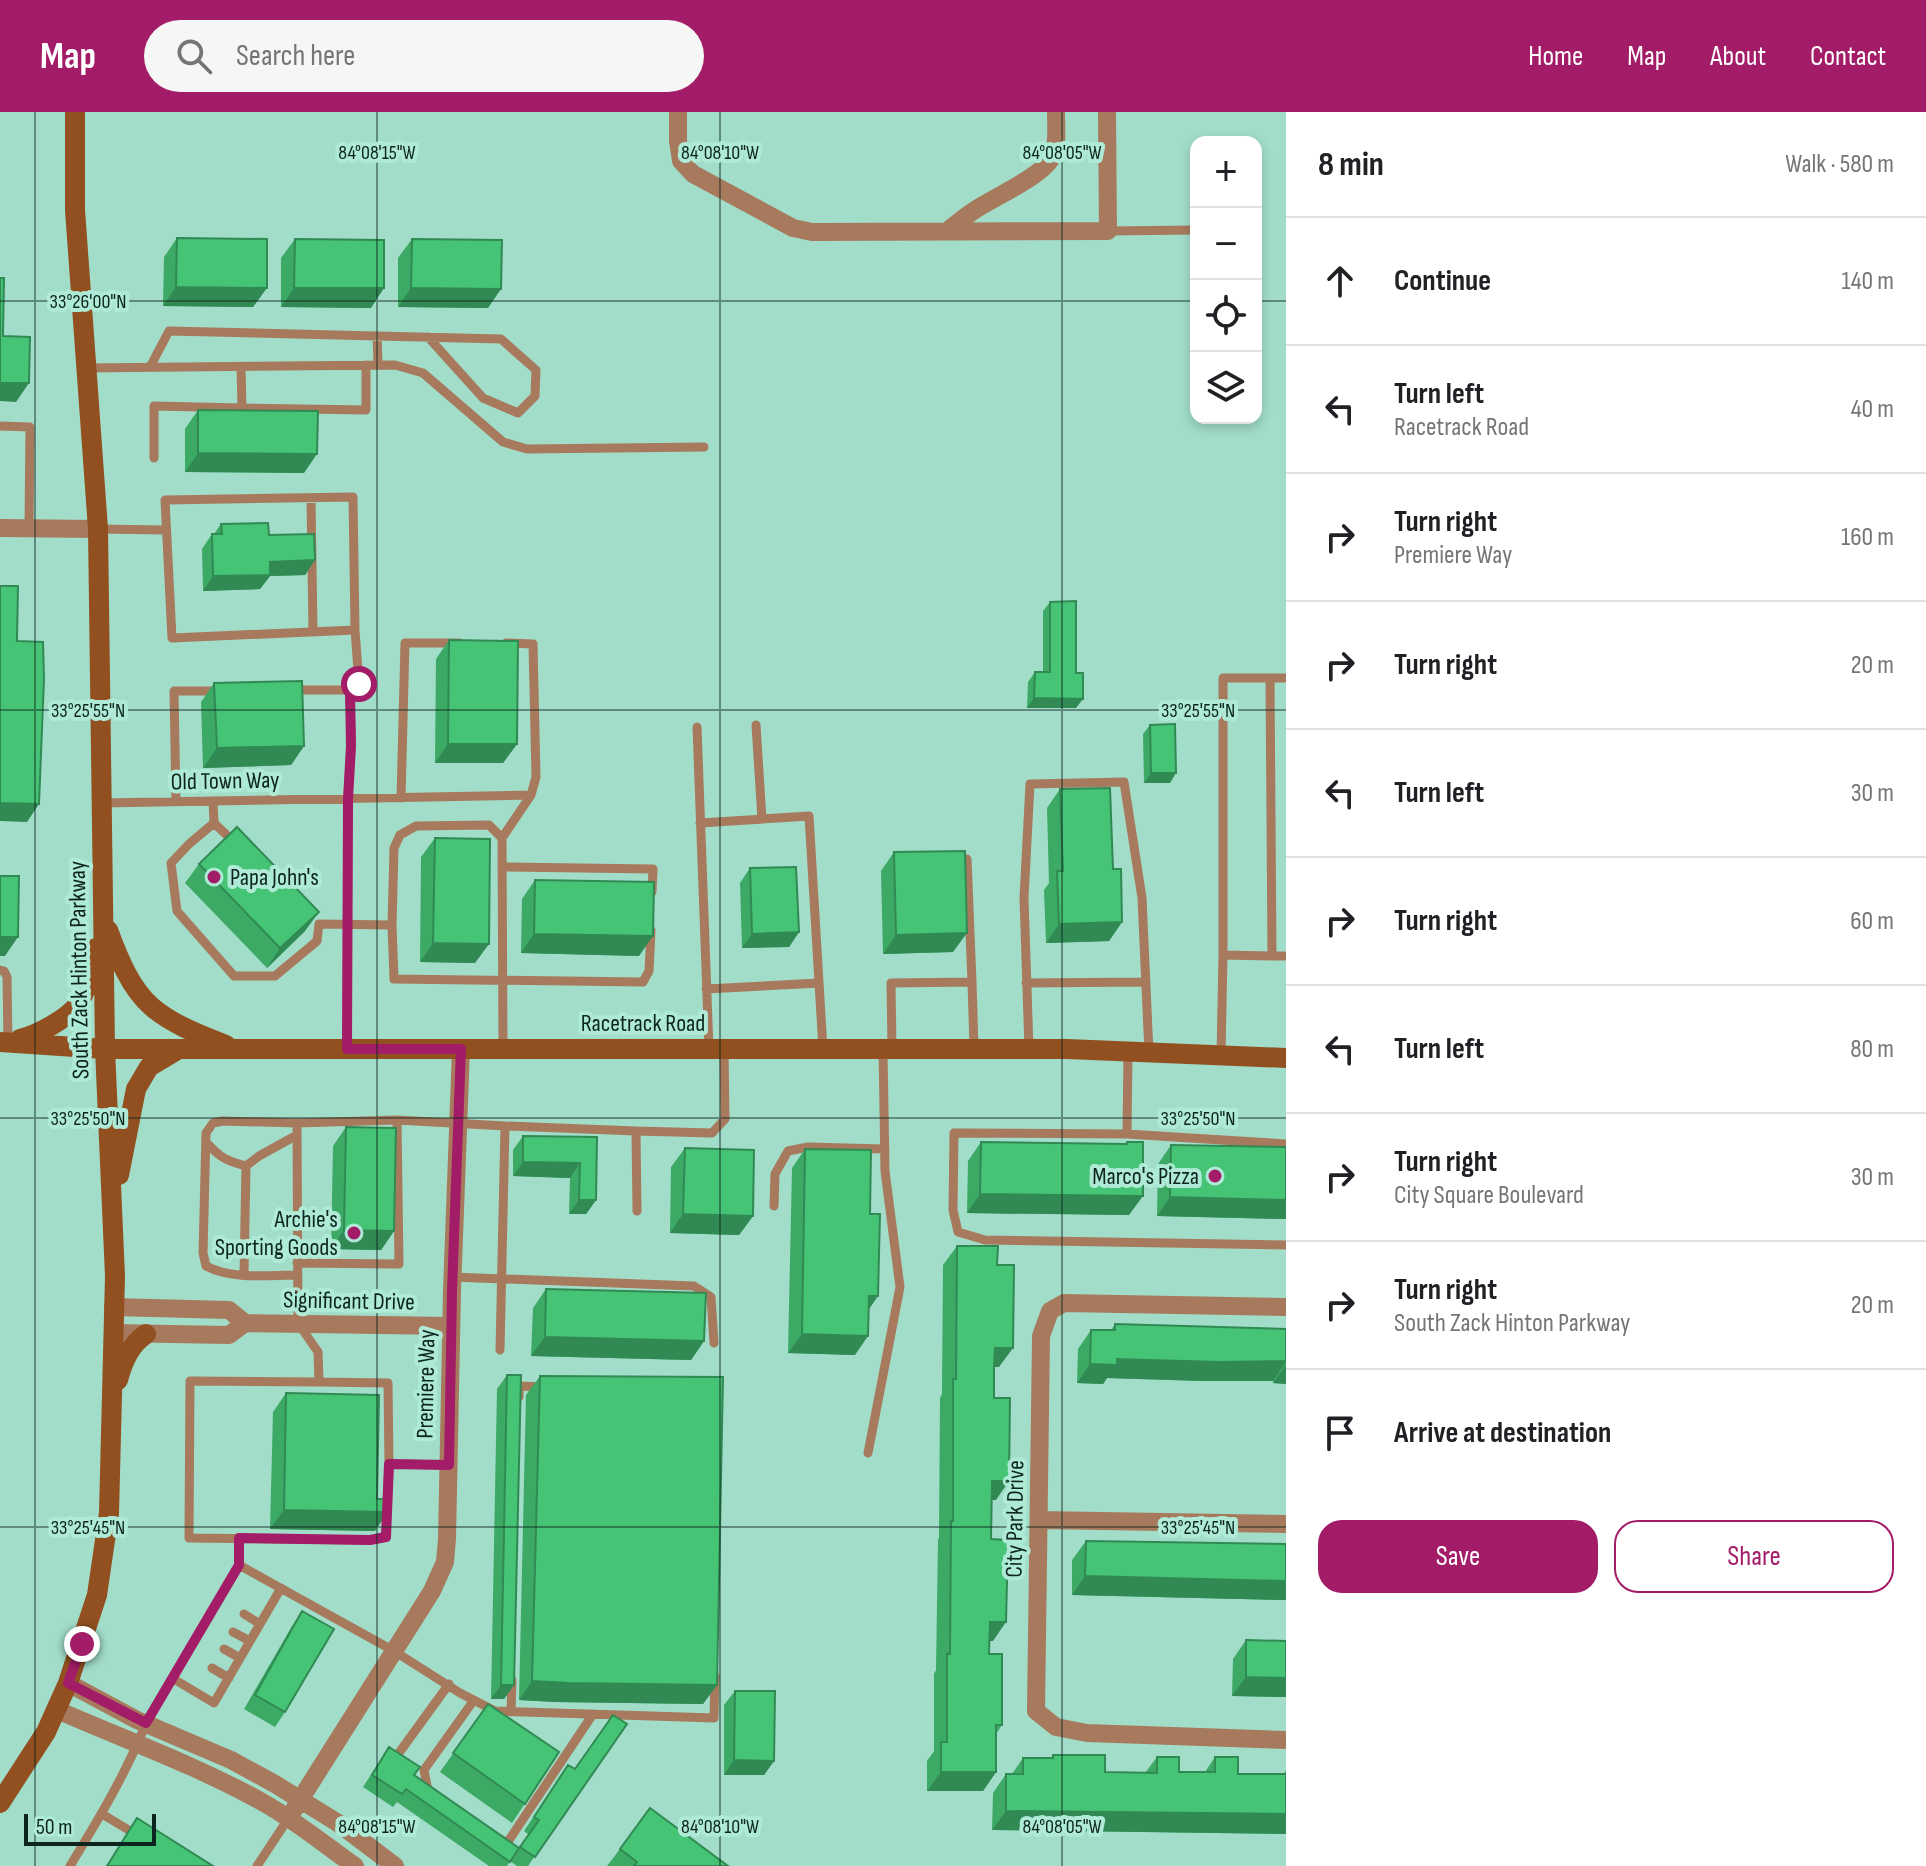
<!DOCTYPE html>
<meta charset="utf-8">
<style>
body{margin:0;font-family:"Sofia Sans Condensed",sans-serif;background:#f6f6f6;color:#202124}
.controls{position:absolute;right:24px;top:24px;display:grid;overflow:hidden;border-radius:16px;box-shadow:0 4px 12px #0003}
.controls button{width:72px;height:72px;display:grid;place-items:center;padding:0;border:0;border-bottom:2px solid #e0e0e0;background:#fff;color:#202124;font:40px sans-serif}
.scale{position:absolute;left:24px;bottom:20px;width:132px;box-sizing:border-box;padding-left:8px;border:4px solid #0d251e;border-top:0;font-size:22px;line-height:28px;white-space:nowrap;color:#0d251e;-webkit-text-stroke:6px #afead7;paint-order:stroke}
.stop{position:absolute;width:24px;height:24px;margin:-18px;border:6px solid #a31c67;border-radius:50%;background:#fff}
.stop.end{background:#a31c67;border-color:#fff;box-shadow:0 2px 8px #0008}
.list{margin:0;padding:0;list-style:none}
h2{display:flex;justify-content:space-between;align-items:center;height:104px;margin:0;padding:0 32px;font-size:34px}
h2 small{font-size:26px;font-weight:400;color:#757577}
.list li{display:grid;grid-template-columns:52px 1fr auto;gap:24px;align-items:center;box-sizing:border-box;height:128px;padding:0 32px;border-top:2px solid #e0e0e0}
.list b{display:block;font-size:30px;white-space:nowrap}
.list p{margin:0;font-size:26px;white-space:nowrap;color:#757577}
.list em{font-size:26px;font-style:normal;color:#757577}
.actions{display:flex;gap:16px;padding:24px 32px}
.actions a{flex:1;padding:18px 0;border:2px solid #a31c67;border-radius:24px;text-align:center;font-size:28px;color:#a31c67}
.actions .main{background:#a31c67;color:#fff}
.icon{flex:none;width:44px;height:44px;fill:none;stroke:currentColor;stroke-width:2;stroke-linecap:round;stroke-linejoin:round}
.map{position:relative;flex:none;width:1286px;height:1754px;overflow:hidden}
header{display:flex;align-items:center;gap:48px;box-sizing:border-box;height:112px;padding:0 40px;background:#a31c67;color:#fff}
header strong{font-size:38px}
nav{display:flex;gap:44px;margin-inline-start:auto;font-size:28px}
.search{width:560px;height:72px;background:#f6f6f6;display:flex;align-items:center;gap:20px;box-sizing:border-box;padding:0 28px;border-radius:44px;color:#757577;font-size:30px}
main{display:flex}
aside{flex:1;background:#fff}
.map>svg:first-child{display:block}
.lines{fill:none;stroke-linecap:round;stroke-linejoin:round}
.lane{stroke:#a87a5d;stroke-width:9}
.street{stroke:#a87a5d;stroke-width:18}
.secondary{stroke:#924f1f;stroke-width:20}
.wall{fill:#3ca965}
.shaded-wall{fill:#318953}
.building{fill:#46c476;stroke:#318953;stroke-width:2}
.route{stroke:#a31c67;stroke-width:10}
.ticks{fill:none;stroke:#0d251e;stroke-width:2;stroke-opacity:0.45}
.poi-dot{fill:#a31c67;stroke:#afead7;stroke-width:3}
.labels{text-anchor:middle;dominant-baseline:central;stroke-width:8;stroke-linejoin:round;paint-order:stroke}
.street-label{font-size:24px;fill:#0d251e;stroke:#afead7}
.poi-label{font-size:24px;fill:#0d251e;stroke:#afead7;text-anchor:end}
.ticks-label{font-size:20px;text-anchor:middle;fill:#0d251e;stroke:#afead7;stroke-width:8;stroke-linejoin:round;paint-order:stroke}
</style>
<header>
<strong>Map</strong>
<div class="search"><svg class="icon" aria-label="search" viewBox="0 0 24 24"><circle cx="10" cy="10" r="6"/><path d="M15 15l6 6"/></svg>Search here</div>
<nav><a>Home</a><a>Map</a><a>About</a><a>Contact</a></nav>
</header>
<main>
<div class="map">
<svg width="1286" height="1754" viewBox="0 0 1286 1754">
<rect width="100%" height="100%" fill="#a2ddca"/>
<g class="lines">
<path class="lane" d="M1108 119 1196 118
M377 224 378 252
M150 255 169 219 501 227 536 258 535 284 518 301 483 286 428 225
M85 256 395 253 423 261 503 330 527 337 704 335
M242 296 366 298V253
M0 314 30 315 29 417
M154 346V294L242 296 241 255
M353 385 355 518 172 526 165 388Z
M311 386 313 520
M98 417 165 418
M291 578H350L351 634 348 687 347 936
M350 578 359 572 355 518
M756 613 762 707
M697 615 709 937
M401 686 405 531H459
M176 689 174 579H220
M213 689 214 711 189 732 171 751 177 799 234 864H275L317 829 319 812 392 813 394 736 400 723 416 714 489 713 502 726 503 937
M102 691 531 683 536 665 533 532 506 531
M214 711 235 731
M700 711 809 704 823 937
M502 726 531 683
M967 747 972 870
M503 755 653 757 652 780
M392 813 394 867 643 870 649 859 651 818
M1223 843V566H1270
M1272 844H1286
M0 858 4 859 7 865 8 930
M1026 871 1146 870
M706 877 819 871
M892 937 891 871 972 870 974 936
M1029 937 1024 786 1030 672 1124 670 1142 786 1149 941
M1221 944 1223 843 1272 844 1270 566H1286
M297 1011 223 1009 213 1011 206 1021 203 1141 206 1154C232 1168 269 1163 297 1163
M1127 1022 1128 940
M206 1030C220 1046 227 1049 246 1054
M1286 1032 1127 1022 954 1021 953 1098 958 1120 985 1128 1286 1133
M774 1094 775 1062 788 1039 808 1035 885 1037
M637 1099 636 1019 712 1021 725 1007 724 937
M297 1151 399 1152 397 1008
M244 1162 246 1054 259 1044 297 1023
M452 1165 694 1174 711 1185 714 1231
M500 1238 505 1014 636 1019
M319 1270 388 1271 389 1352
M519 1285V1274L542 1275
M868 1341 900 1175 885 1059 883 937
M449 1353 389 1352 386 1425 370 1428 189 1426 190 1269 319 1270 318 1240 298 1211 297 1011 397 1008 505 1014
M239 1453 394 1539 460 1581 495 1599 714 1606 715 1564
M244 1502 260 1512
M233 1520 250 1529
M224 1537 240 1546
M212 1556 229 1566
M172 1566 214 1591 281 1476
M511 1600 512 1568
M396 1645 449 1572
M433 1682 428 1679 424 1658 474 1588
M102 1702 137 1723
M502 1728 507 1731 593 1602
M70 1754C98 1708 126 1662 146 1611L239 1453V1426
M257 1754 288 1707"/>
<path class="street" d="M678 0V29L681 49 693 62 793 116 812 120 1108 119 1107 0
M947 119C955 113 963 106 972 100 991 86 1045 64 1053 43 1058 31 1056 13 1056 0
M0 416 98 417
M113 1195 229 1198 245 1211
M1286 1195 1064 1191 1050 1199 1041 1224 1036 1599 1056 1615 1087 1621 1286 1628
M113 1221 229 1223 245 1211 451 1214
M1039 1408 1286 1412
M68 1571 137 1608 231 1648 275 1672 338 1711 395 1754
M57 1598C126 1628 198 1654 264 1691 296 1709 325 1733 355 1754
M288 1707 432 1479 445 1450 447 1427 452 1179 461 937"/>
<path class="secondary" d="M108 818C118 845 130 876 152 895 173 913 201 923 226 933
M20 927C37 923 69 906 79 891 89 874 92 854 96 836
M0 930 105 937H1067L1286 946
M119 1063 136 977 149 955 179 937
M118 1268C123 1249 130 1233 146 1222
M0 1691 46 1620 68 1571 97 1483 109 1401 115 1164 105 937 98 417 75 98V0"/>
</g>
<path class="wall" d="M177 126 253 195 163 194 164 145Z
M295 127 371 196 281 195V146Z
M412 127 488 196 398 195V146Z
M198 298 304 361 185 360V317Z
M221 412 269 423 315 448 305 463 270 464 260 477 203 479 202 437 212 422H214Z
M1050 490 1076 596H1027L1028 570 1035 560H1043V499Z
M449 528 517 632 503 651H435L436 547Z
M214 571 304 634 291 653 203 656 201 590Z
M1150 613 1170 671H1144L1143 622Z
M1060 677 1113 757 1122 810 1109 829 1046 831 1044 778 1049 771 1047 696Z
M435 726 475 851 420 850 421 745Z
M894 740 953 840 883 842 881 759Z
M199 752 305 819 267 856 185 771Z
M750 756 799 820 789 835 742 836 740 771Z
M535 768 639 844 521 841 522 787Z
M346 1015 394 1119 381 1138 331 1137 333 1034Z
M523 1024 597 1025 596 1088 586 1102H569L570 1066 513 1064V1038Z
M981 1030 1126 1032 1127 1030 1129 1103 967 1101 968 1049Z
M1171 1033 1286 1035V1107L1157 1104 1158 1052Z
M685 1036 753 1104 739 1123 670 1121 671 1055Z
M805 1037 855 1243 788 1241 792 1056Z
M957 1134 999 1255H994L996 1388H991L993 1529H989V1542L1002 1613 996 1622V1660L983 1679H927V1649L934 1639V1562L936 1558 938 1428 939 1425 940 1286 942 1282 943 1153Z
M546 1177 704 1229 691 1248 531 1244 533 1196Z
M1115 1212 1286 1217V1272L1273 1271V1269H1204L1107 1266 1103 1272 1077 1271 1078 1237 1091 1218H1111Z
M507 1263 514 1573 504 1587H491L497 1277Z
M540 1264 717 1573 703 1592 555 1590 519 1588 526 1283Z
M286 1281 375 1419 270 1417 273 1300Z
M1086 1429 1286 1432V1488L1072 1483V1448Z
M302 1499 285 1600 275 1615 244 1597 292 1514Z
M1246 1528 1286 1529V1585L1232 1584 1233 1547Z
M735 1579 774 1649 764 1663H724V1593Z
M488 1592 559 1640 512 1711 440 1660Z
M627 1612 528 1754H517L510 1749 507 1754H489L397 1690 393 1695 363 1675 389 1635 414 1663 518 1738 529 1723 524 1719 568 1653 575 1657Z
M1053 1643 1105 1660 1145 1661 1157 1645 1179 1660H1205L1215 1645 1238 1662H1284L1286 1658V1722L992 1718 993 1681 1006 1662H1012L1023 1646H1051Z
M620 1737 728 1754H607Z"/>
<path class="shaded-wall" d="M176 175 267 176 253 195 163 194Z
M294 176H384L371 196 281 195Z
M411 176 501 177 488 196 398 195Z
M0 271H29L16 290 0 289Z
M198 341 317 342 304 361 185 360Z
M315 448 305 463 270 464 260 477 203 479 213 464 270 450Z
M1034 586 1083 587 1076 596H1027Z
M448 632H517L503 651H435Z
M304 634 291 653 203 656 217 636Z
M1151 661H1176L1170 671H1144Z
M0 691 39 692 27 710 0 709Z
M319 800 305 819 267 856 280 836Z
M1122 810 1109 829 1046 831 1059 812Z
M799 820 789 835 742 836 752 822Z
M967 821 953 840 883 842 896 823Z
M534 822 653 824 639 844 521 841Z
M0 825H18L5 844H0Z
M433 831 489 832 475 851 420 850Z
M523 1050 580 1051 570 1066 513 1064Z
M980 1082 1143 1084 1129 1103 967 1101Z
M1170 1085 1286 1088V1107L1157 1104Z
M579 1088H596L586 1102H569Z
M683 1102 753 1104 739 1123 670 1121Z
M344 1118 394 1119 381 1138 331 1137Z
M869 1184H878L865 1203Z
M802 1222 868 1224 855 1243 788 1241Z
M545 1225 704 1229 691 1248 531 1244Z
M995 1236H1013L999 1255H982Z
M1117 1247 1286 1249V1250L1273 1269H1204L1107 1266 1103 1272 1077 1271 1090 1252Z
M1286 1253V1272L1273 1271Z
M992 1369H1009L996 1388H978Z
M284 1398 388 1400 375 1419 270 1417Z
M1085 1464 1286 1469V1488L1072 1483Z
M990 1510H1006L993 1529H976Z
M1246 1565 1286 1566V1585L1232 1584Z
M532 1569 717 1573 703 1592 555 1590 519 1588Z
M501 1573H514L504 1587H491Z
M734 1648 774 1649 764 1663H724Z
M941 1660H996L983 1679H927Z
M1006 1699 1286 1702V1722L992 1718Z"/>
<path class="building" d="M177 126 267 127V176L176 175Z
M295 127 384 128V176H294Z
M412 127 502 128 501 177 411 176Z
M0 166H4L3 224 30 225 29 271H0Z
M198 298 318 299 317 342 198 341Z
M268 411 269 423 314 422 315 448 270 450V463L213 464 212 422H222L221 412Z
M0 474H18L17 529 43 530 44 567 39 692 0 691Z
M1076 489V561H1083V587L1034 586 1035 560H1050V490Z
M449 528 518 529 517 632H448Z
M302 569 304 634 217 636 214 571Z
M1175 612 1176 661H1151L1150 613Z
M1110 676 1113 757H1121L1122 810 1059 812 1057 759H1063L1060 677Z
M237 715 319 800 280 836 199 752Z
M435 726 490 727 489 832 433 831Z
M965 739 967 821 896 823 894 740Z
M796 755 799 820 752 822 750 756Z
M0 764H19L18 825H0Z
M535 768 654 770 653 824 534 822Z
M346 1015 396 1016 394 1119 344 1118Z
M523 1024 597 1025 596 1088H579L580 1051 523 1050Z
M981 1030 1127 1032V1030H1143V1084L980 1082Z
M1171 1033 1286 1035V1088L1170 1085Z
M685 1036 754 1038 753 1104 683 1102Z
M805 1037 871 1038 870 1102H880L878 1184H869L868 1224 802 1222Z
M957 1134H998L997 1153H1014L1013 1236H995L994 1255V1286H1010L1009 1369H992L991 1427 1008 1428 1006 1510H990L989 1542H1002V1613H996V1660H941V1630H947V1542H950L951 1409H953V1267H956Z
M546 1177 706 1181 704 1229 545 1225Z
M1115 1212 1286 1217V1249L1218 1250 1117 1247V1253L1090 1252 1091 1218H1115Z
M507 1263H521L514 1573H501Z
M540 1264 723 1265 717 1573 568 1571 532 1569Z
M286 1281 379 1283 377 1387H388V1400L284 1398Z
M1086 1429 1286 1432V1469L1085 1464Z
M302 1499 334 1517 285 1600 255 1583Z
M1246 1528 1286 1529V1566L1246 1565Z
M735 1579H775L774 1649 734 1648Z
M488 1592 559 1640 525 1692 453 1641Z
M613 1603 627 1612 535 1745 520 1735 539 1708 534 1705 568 1653 575 1657Z
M389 1635 420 1655 414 1663 519 1736 510 1750 406 1677 402 1682 372 1663Z
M1053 1643H1105V1660L1157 1661V1645H1179V1660H1215V1645H1238V1662H1286V1702L1006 1699V1662H1023V1646H1053Z
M650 1696 728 1754H634L637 1750 620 1737Z
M137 1706 213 1754H107Z"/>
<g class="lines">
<path class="route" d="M82 1532 68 1571 146 1611 239 1453V1426L370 1428 386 1425 389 1352 449 1353 452 1179 461 937H347L348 687 351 634 350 578 359 572"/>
</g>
<path class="ticks" d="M35 0V1754M377 0V1754M720 0V1754M1062 0V1754M0 189H1196M1256 189H1286M0 598H1286M0 1006H1286M0 1415H1286"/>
<g class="poi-dot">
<circle cx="214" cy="765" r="8"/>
<circle cx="1215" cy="1064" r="8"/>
<circle cx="354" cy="1121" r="8"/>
</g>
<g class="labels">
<g class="street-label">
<text transform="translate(225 669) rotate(-1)">Old Town Way</text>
<text transform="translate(79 858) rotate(-91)">South Zack Hinton Parkway</text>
<text x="643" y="911">Racetrack Road</text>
<text transform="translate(349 1189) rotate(1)">Significant Drive</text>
<text transform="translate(426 1272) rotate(-89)">Premiere Way</text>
<text transform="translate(1015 1407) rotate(-89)">City Park Drive</text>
</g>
<g class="poi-label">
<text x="230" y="765" text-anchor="start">Papa John's</text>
<text x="1199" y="1064">Marco's Pizza</text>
<text x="338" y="1107">Archie's<tspan x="338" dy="28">Sporting Goods</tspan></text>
</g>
</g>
<g class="ticks-label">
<text x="377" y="47">84°08'15"W</text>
<text x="720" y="47">84°08'10"W</text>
<text x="1062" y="47">84°08'05"W</text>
<text x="88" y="196">33°26'00"N</text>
<text x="88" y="605">33°25'55"N</text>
<text x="1198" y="605">33°25'55"N</text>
<text x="88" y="1013">33°25'50"N</text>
<text x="1198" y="1013">33°25'50"N</text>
<text x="88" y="1422">33°25'45"N</text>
<text x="1198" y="1422">33°25'45"N</text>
<text x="377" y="1721">84°08'15"W</text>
<text x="720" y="1721">84°08'10"W</text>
<text x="1062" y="1721">84°08'05"W</text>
</g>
</svg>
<div class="controls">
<button>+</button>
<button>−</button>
<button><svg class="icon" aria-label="locate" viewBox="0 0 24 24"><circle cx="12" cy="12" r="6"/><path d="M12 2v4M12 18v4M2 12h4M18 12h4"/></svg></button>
<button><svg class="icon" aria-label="layers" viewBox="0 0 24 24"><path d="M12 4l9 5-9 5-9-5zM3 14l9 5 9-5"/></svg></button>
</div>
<div class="scale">50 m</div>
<div class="stop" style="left:359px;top:572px"></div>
<div class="stop end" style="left:82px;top:1532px"></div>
</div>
<aside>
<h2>8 min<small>Walk · 580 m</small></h2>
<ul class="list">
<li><svg class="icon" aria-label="ahead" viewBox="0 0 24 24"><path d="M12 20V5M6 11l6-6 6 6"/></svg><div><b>Continue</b></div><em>140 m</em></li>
<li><svg class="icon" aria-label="left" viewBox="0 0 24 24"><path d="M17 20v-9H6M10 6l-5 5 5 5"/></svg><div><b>Turn left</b><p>Racetrack Road</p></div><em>40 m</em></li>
<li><svg class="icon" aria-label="right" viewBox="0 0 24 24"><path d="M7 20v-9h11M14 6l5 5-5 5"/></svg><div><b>Turn right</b><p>Premiere Way</p></div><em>160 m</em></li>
<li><svg class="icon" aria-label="right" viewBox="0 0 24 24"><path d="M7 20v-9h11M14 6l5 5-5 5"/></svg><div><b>Turn right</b></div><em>20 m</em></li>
<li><svg class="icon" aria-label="left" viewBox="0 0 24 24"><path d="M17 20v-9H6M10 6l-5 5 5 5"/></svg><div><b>Turn left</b></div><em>30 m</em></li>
<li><svg class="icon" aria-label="right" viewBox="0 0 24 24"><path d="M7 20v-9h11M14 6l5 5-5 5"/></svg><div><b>Turn right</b></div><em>60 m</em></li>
<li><svg class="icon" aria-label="left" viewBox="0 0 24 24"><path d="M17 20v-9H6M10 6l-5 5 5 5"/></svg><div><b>Turn left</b></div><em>80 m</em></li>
<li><svg class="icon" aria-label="right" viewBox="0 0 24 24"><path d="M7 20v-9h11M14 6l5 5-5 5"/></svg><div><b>Turn right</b><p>City Square Boulevard</p></div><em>30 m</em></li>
<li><svg class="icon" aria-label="right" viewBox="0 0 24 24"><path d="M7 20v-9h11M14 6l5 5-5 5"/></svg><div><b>Turn right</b><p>South Zack Hinton Parkway</p></div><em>20 m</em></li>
<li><svg class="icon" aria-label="arrive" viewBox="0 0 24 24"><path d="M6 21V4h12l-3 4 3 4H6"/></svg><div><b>Arrive at destination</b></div></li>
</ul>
<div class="actions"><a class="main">Save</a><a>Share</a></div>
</aside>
</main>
